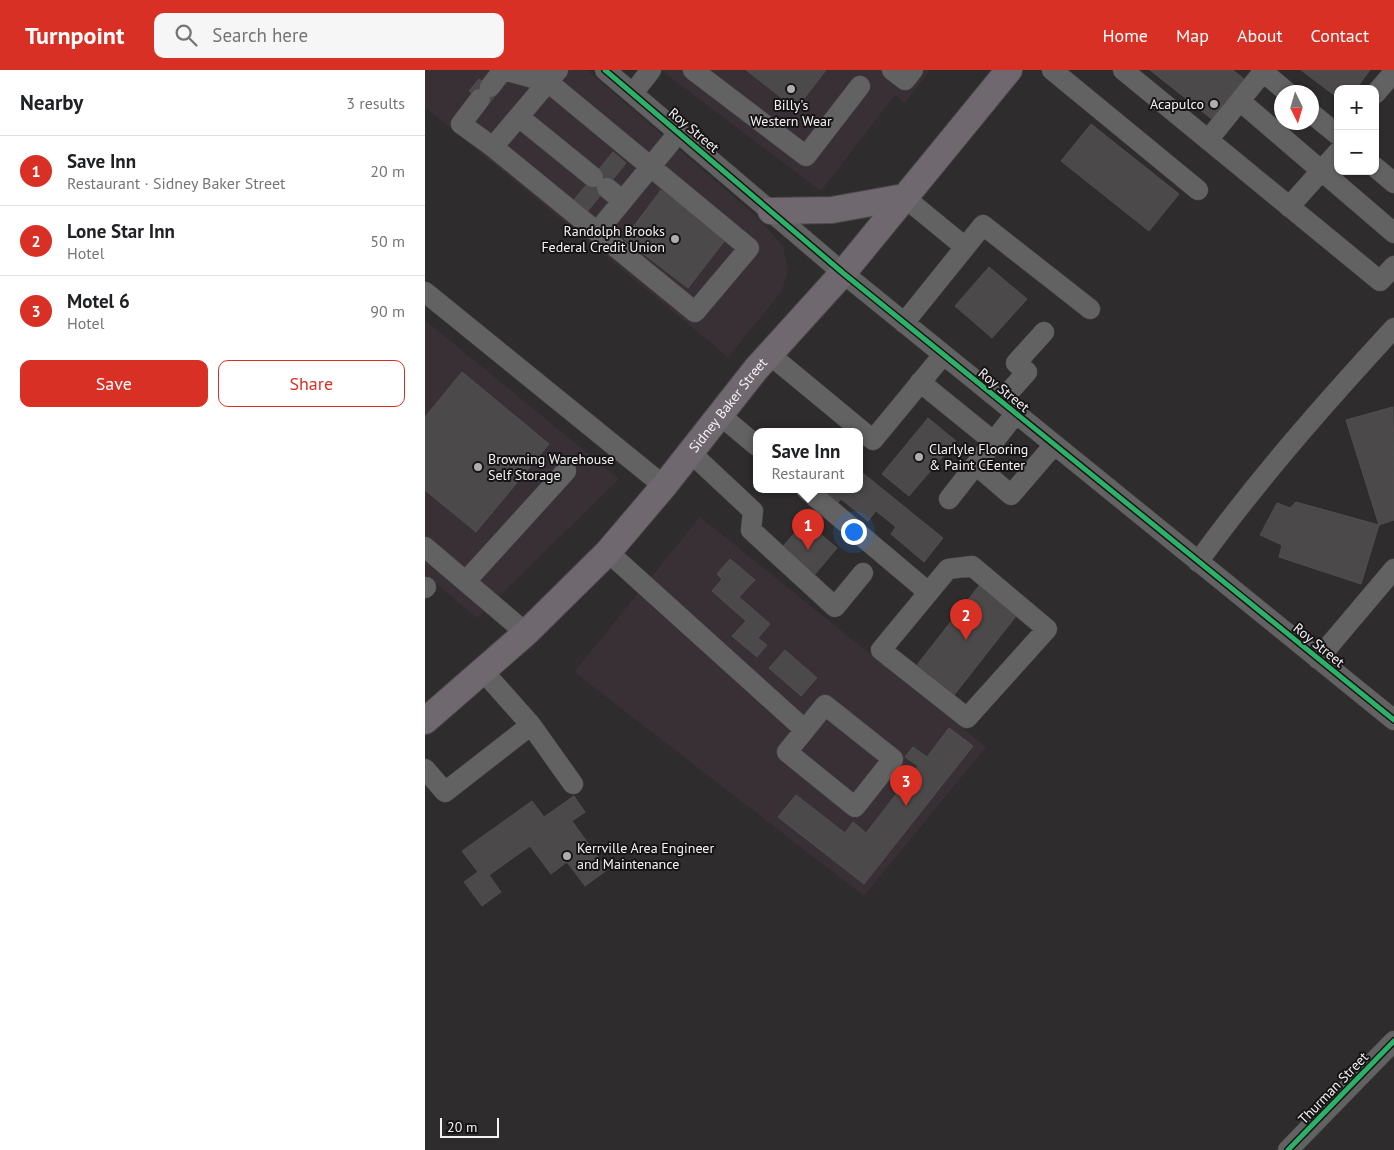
<!DOCTYPE html>
<meta charset="utf-8">
<style>
body{margin:0;font-family:"PT Sans",sans-serif;background:#f6f6f6;color:#202124}
.controls{position:absolute;right:15px;top:15px;display:grid;overflow:hidden;border-radius:10px;box-shadow:0 1px 4px #0004}
.controls button{width:45px;height:45px;display:grid;place-items:center;padding:0;border:0;border-bottom:1px solid #e0e0e0;background:#fff;color:#202124;font:25px sans-serif}
.compass{position:absolute;left:849px;top:15px;width:45px;height:45px;border-radius:50%;background:#fff;box-shadow:0 1px 4px #0004;rotate:175deg}
.scale{position:absolute;left:15px;bottom:12px;width:59px;box-sizing:border-box;padding-left:5px;border:2px solid #f5f2f4;border-top:0;font-size:14px;line-height:18px;white-space:nowrap;color:#f5f2f4;-webkit-text-stroke:4px #161415;paint-order:stroke}
.you{position:absolute;left:428px;top:461px;width:18px;height:18px;margin:-12px;border:4px solid #fff;border-radius:50%;background:#1a73e8;box-shadow:0 0 0 8px #1a73e833}
.badge{display:grid;place-items:center;width:32px;height:32px;border-radius:50%;background:#d93025;color:#fff;font-size:16px;font-weight:700}
.pin{position:absolute;translate:-50% -41px;filter:drop-shadow(0 1px 2px #0008)}
.pin::after{content:'';position:absolute;top:26px;width:18px;height:15px;background:inherit;clip-path:polygon(0 0,100% 0,50% 100%)}
.popup{position:absolute;left:328px;top:358px;width:110px;height:65px;box-sizing:border-box;display:grid;place-content:center;border-radius:10px;background:#fff;filter:drop-shadow(0 1px 4px #0005);font-size:16px;white-space:nowrap;color:#757577}
.popup b{font-size:19px;color:#202124}
.popup::after{content:'';position:absolute;left:50%;top:100%;margin-left:-10px;border:10px solid transparent;border-top-color:#fff}
.list{margin:0;padding:0;list-style:none}
h2{display:flex;justify-content:space-between;align-items:center;height:65px;margin:0;padding:0 20px;font-size:21px}
h2 small{font-size:16px;font-weight:400;color:#757577}
.list li{display:grid;grid-template-columns:32px 1fr auto;gap:15px;align-items:center;box-sizing:border-box;height:70px;padding:0 20px;border-top:1px solid #e0e0e0}
.list b{display:block;font-size:19px;white-space:nowrap}
.list p{margin:0;font-size:16px;white-space:nowrap;color:#757577}
.list em{font-size:16px;font-style:normal;color:#757577}
.actions{display:flex;gap:10px;padding:15px 20px}
.actions a{flex:1;padding:11px 0;border:1px solid #d93025;border-radius:10px;text-align:center;font-size:18px;color:#d93025}
.actions .main{background:#d93025;color:#fff}
.icon{flex:none;width:28px;height:28px;fill:none;stroke:currentColor;stroke-width:2;stroke-linecap:round;stroke-linejoin:round}
.map{position:relative;flex:none;width:969px;height:1080px;overflow:hidden}
header{display:flex;align-items:center;gap:30px;box-sizing:border-box;height:70px;padding:0 25px;background:#d93025;color:#fff}
header strong{font-size:24px}
nav{display:flex;gap:28px;margin-inline-start:auto;font-size:18px}
.search{width:350px;height:45px;background:#f6f6f6;display:flex;align-items:center;gap:12px;box-sizing:border-box;padding:0 18px;border-radius:10px;color:#757577;font-size:19px}
main{display:flex}
aside{flex:1;background:#fff}
.map>svg:first-child{display:block}
.built{fill:#393036}
.building{fill:#4b494a;stroke:#504f50}
.lines{fill:none;stroke-linecap:round;stroke-linejoin:round}
.minor-casing{stroke:#4b494a;stroke-width:21}
.major-casing{stroke:#4b494a;stroke-width:28}
.minor{stroke:#636263;stroke-width:20}
.major{stroke:#6f686e;stroke-width:26}
.cycleway-casing{stroke:#161415;stroke-width:8}
.cycleway{stroke:#2db169;stroke-width:5}
.poi-dot{fill:#afadae;stroke:#161415;stroke-width:2}
.labels{text-anchor:middle;dominant-baseline:central;stroke-width:4;stroke-linejoin:round;paint-order:stroke}
.poi-label{font-size:14px;fill:#f5f2f4;stroke:#161415;text-anchor:start}
.street-label{font-size:14px;fill:#f5f2f4;stroke:#161415}
</style>
<header>
<strong>Turnpoint</strong>
<div class="search"><svg class="icon" aria-label="search" viewBox="0 0 24 24"><circle cx="10" cy="10" r="6"/><path d="M15 15l6 6"/></svg>Search here</div>
<nav><a>Home</a><a>Map</a><a>About</a><a>Contact</a></nav>
</header>
<main>
<aside>
<h2>Nearby<small>3 results</small></h2>
<ul class="list">
<li><span class="badge">1</span><div><b>Save Inn</b><p>Restaurant · Sidney Baker Street</p></div><em>20 m</em></li>
<li><span class="badge">2</span><div><b>Lone Star Inn</b><p>Hotel</p></div><em>50 m</em></li>
<li><span class="badge">3</span><div><b>Motel 6</b><p>Hotel</p></div><em>90 m</em></li>
</ul>
<div class="actions"><a class="main">Save</a><a>Share</a></div>
</aside>
<div class="map">
<svg width="969" height="1080" viewBox="0 0 969 1080">
<rect width="100%" height="100%" fill="#2e2c2d"/>
<path class="built" d="M0 0H162L330 145 358 176 363 201 357 221 303 287 0 37Z
M236 0H505L480 33 470 25 396 121Z
M0 250 194 409 52 548 0 504Z
M275 447 561 677 439 826 149 602Z"/>
<path class="building" d="M321 0H401L371 39Z
M725 0H808L825 14 793 54Z
M876 0H945L931 19H913V28Z
M54 9 72 23 63 35 44 21Z
M666 54 754 124 724 161 636 91Z
M188 82 201 93 158 147 144 136Z
M236 120 301 169 263 218 199 169Z
M564 197 602 229 567 268 530 236Z
M37 302 124 374 51 462 0 420V347Z
M968 337 969 450 954 455 921 350Z
M503 348 531 371 484 426 457 404Z
M434 400 518 468 499 492 466 464 471 457 451 441 443 451 416 429 411 435 394 419H434Z
M871 432 954 455 936 514 854 487 857 475 835 465 852 433 865 438Z
M380 451 412 478 386 509 353 482Z
M305 489 330 510 314 527 345 554 333 568 342 575 332 587 307 566 321 551 287 521 297 509 292 504Z
M557 512 595 541 526 629 488 600Z
M360 580 392 608 376 626 344 598Z
M524 658 548 676 439 814 353 747 371 725 420 763 428 752 441 763 493 696 480 687 488 677 502 687Z
M149 726 160 742 147 751 182 800 160 816 142 792 126 804 105 776 64 805 76 822 57 836 39 812 53 802 37 781 107 731 119 747Z"/>
<g class="lines">
<defs>
<path id="minor" d="M180 0 418 203 969 650
M268 0 381 86 435 16
M467 0 480 10 488 0
M627 0 773 120
M698 0 955 211 969 196
M836 0 862 22
M65 17 78 0
M208 23 226 0
M950 24 969 2
M55 29 36 54 68 77 270 242 324 178 123 12 79 0
M815 31 969 163
M886 43 913 65
M94 47 168 107
M783 70 838 2
M68 77 133 0
M950 97 969 113
M182 118 198 131
M479 127 540 177
M864 137 913 82
M172 162 254 62
M0 222 239 416
M479 253 558 155 665 239
M344 284 448 370 518 285
M495 312 569 372
M576 331 602 302 591 293 619 262
M295 345 332 376
M266 383 328 441 326 460 410 537 438 503
M551 395 586 425 629 375
M381 419 503 522
M524 429 591 343
M0 477 101 563
M183 482 380 660
M773 492C833 409 900 333 969 258
M547 496 622 559 542 648 456 580 523 499Z
M41 511 141 401
M0 518 1 517
M893 589 969 499
M58 601 106 655
M400 635 468 689 430 737 362 682Z
M0 699 20 722 106 655 148 714
M863 1080 969 971"/>
<g id="major">
<path d="M346 141 407 140 479 127"/>
<path id="s1" d="M0 651 101 563 183 482 239 416 331 299 418 203 584 0"/>
</g>
</defs>
<use href="#minor" class="minor-casing"/>
<use href="#major" class="major-casing"/>
<use href="#minor" class="minor"/>
<use href="#major" class="major"/>
<defs>
<path id="cycleway" d="M180 0 418 203 969 650
M863 1080 969 971"/>
</defs>
<use href="#cycleway" class="cycleway-casing"/>
<use href="#cycleway" class="cycleway"/>
</g>
<g class="poi-dot">
<circle cx="366" cy="19" r="5"/>
<circle cx="789" cy="34" r="5"/>
<circle cx="250" cy="169" r="5"/>
<circle cx="494" cy="387" r="5"/>
<circle cx="53" cy="397" r="5"/>
<circle cx="142" cy="786" r="5"/>
</g>
<g class="labels">
<g class="poi-label">
<text x="779" y="34" text-anchor="end">Acapulco</text>
<text x="366" y="35" text-anchor="middle">Billy's<tspan x="366" dy="16">Western Wear</tspan></text>
<text x="240" y="161" text-anchor="end">Randolph Brooks<tspan x="240" dy="16">Federal Credit Union</tspan></text>
<text x="504" y="379">Clarlyle Flooring<tspan x="504" dy="16">&amp; Paint CEenter</tspan></text>
<text x="63" y="389">Browning Warehouse<tspan x="63" dy="16">Self Storage</tspan></text>
<text x="152" y="778">Kerrville Area Engineer<tspan x="152" dy="16">and Maintenance</tspan></text>
</g>
<g class="street-label">
<text transform="translate(269 60) rotate(40)">Roy Street</text>
<text transform="translate(579 320) rotate(39)">Roy Street</text>
<text stroke="none"><textPath href="#s1" startOffset="439">Sidney Baker Street</textPath></text>
<text transform="translate(894 575) rotate(39)">Roy Street</text>
<text transform="translate(908 1018) rotate(-46)">Thurman Street</text>
</g>
</g>
</svg>
<div class="controls">
<button>+</button>
<button>−</button>
</div>
<svg class="compass" viewBox="-18 -18 36 36"><path d="M0-13l5 13h-10z" fill="#e53935"/><path d="M0 13l5-13h-10z" fill="#757577"/></svg>
<div class="scale">20 m</div>
<div class="you"></div>
<div class="pin badge" style="left:383px;top:480px">1</div>
<div class="popup"><b>Save Inn</b>Restaurant</div>
<div class="pin badge" style="left:541px;top:570px">2</div>
<div class="pin badge" style="left:481px;top:736px">3</div>
</div>
</main>
